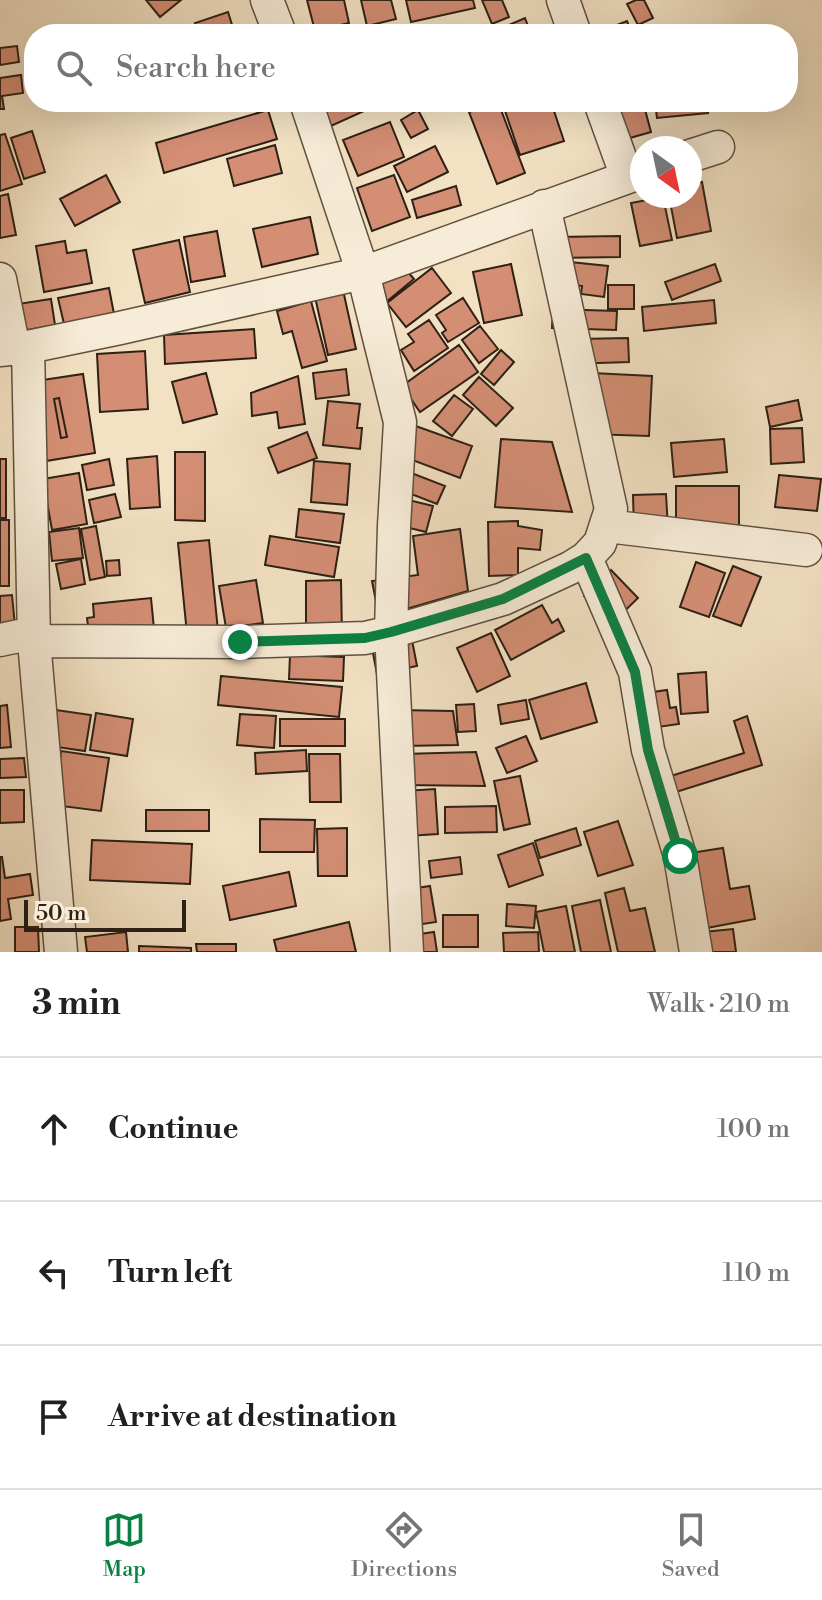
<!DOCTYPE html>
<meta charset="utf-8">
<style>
body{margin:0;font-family:"Libre Bodoni",serif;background:#f2f2f2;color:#202124}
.compass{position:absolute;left:630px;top:136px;width:72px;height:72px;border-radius:50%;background:#fff;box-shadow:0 8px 32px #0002;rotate:147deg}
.scale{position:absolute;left:24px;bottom:20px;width:162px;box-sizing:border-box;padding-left:8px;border:4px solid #2e2014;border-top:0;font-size:22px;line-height:28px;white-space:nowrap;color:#2e2014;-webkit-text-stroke:6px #f7ecd8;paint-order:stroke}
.stop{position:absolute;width:24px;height:24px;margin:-18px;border:6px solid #0b8043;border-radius:50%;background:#fff}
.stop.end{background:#0b8043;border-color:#fff;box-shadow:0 2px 8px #0008}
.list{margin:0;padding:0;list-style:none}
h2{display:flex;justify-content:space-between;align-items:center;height:104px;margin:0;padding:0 32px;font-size:34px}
h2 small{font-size:26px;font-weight:400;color:#757577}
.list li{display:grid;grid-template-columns:52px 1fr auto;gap:24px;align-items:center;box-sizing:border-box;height:144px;padding:0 32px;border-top:2px solid #e0e0e0}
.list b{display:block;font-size:30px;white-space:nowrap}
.list em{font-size:26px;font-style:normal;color:#757577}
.icon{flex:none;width:44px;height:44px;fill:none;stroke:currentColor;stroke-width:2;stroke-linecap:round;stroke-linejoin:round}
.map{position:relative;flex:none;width:822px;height:952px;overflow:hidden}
.search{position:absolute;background:#fff;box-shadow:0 8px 32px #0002;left:24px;right:24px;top:24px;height:88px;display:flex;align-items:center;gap:20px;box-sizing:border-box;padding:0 28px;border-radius:32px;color:#757577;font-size:30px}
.sheet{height:536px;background:#fff}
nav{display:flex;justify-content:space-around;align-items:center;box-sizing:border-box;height:112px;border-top:2px solid #e0e0e0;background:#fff;font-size:22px;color:#757577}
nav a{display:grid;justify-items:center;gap:4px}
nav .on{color:#0b8043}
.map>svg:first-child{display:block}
.building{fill:#d38e74;stroke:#2e2014;stroke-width:2;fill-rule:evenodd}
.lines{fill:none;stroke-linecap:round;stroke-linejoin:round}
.minor-casing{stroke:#5f5040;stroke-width:35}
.minor{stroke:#f7ecd8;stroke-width:32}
.route{stroke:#0b8043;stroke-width:10}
</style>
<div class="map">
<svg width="822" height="952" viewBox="0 0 822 952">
<rect width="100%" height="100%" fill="#f2e1c3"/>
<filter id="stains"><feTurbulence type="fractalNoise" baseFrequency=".0025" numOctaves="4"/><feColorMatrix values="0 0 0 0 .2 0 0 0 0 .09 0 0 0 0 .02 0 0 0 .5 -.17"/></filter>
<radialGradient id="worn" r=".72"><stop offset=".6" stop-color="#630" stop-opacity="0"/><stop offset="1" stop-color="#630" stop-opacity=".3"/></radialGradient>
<path class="building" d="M146 0H181L160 17Z
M307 0H344L349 23 315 31Z
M361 0H391L396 19 367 26Z
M406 0H473L475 8 411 22Z
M482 0H502L509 17 492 24Z
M636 0H644L653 18 638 25 627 4Z
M228 12 234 31 224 34H199L195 23Z
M525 18 531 34H488Z
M627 21 632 34H594Z
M17 46 19 62 0 65V48Z
M21 75 23 93 2 96 4 109H0V78Z
M321 102H373L375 106 331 126Z
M498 102 525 173 497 184 469 112Z
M502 102H551L564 141 520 155Z
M608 102H643L651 132 616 142Z
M655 102H707L708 113 657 118Z
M268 110 277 139 164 173 156 143Z
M418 110 428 129 411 138 401 120Z
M390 122 404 157 358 176 343 140Z
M32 131 45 172 24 179 11 138Z
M5 134 22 184 0 191V135Z
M275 145 282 173 234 186 227 159Z
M435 146 448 172 407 192 394 166Z
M106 175 120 202 75 226 60 199Z
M394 175 410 217 372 231 357 188Z
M702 182 711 231 677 238 669 196H690V184Z
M456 186 461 205 417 218 412 200Z
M8 194 16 235 0 238V196Z
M663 197 672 240 640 246 631 203Z
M310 217 318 254 262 267 253 229Z
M217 231 225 276 191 282 184 237Z
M620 236V257L555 258V237Z
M179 240 190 292 145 303 133 250Z
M65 241 67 253 86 250 92 283 44 292 36 246Z
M570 262 608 266 604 297 581 294 582 286 567 284Z
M401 264 414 279 385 303 373 287Z
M511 264 522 315 484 323 473 272Z
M715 264 721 281 672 300 665 282Z
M432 268 451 293 406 327 387 303Z
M608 285H634V309H608Z
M109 288 114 314 64 324 58 298Z
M343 290 356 349 328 355 315 297Z
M463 298 479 323 448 342 442 333 446 330 436 315Z
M51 299 55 325 22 331 18 304Z
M714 300 716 323 644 331 642 307Z
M311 301 327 361 302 368 292 331 283 334 277 311Z
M553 309 617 311 616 330 552 328Z
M429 320 448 348 414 371 401 350 414 342 408 334Z
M480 326 498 349 479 363 462 340Z
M254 329 256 358 165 364 164 335Z
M628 338 629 362 568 364 578 339Z
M459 345 478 372 420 412 402 386Z
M501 350 514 362 494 385 481 374Z
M145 351 148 409 100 412 97 354Z
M346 369 349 395 316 399 313 373Z
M206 373 217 414 183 423 172 382Z
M592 373 652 376 649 436 590 434Z
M83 374 95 453 40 462 29 382ZM59 398 67 437 61 438 54 399Z
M298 376 305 424 279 428 277 412 252 416 251 393Z
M479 377 513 408 496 426 463 395Z
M454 395 473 409 452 436 433 421Z
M59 398 67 437 61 438 54 399Z
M798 400 802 420 770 427 766 407Z
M328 401 360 404 357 428H362L360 449 323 445Z
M410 424 472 446 460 478 399 455Z
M802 428 804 462 771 464 770 429Z
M307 432 317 458 278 473 268 448Z
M501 439 552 442 572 512 495 507Z
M724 439 727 472 674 477 671 443Z
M175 452H205V521L175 520Z
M157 456 160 507 130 509 127 459Z
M0 459H6V518H0Z
M109 459 114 485 87 490 82 465Z
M314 461 350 464 347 505 311 502Z
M401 469 445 486 437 504 393 487Z
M79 473 87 524 52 530 43 479Z
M779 475 821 479 817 511 775 507Z
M676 486H739V533H676Z
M115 494 121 517 94 523 89 500Z
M666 494 668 529 634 530 633 495Z
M388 495 433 506 426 532 381 521Z
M299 509 344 514 340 543 296 537Z
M0 520H9V586H0Z
M518 521V526L542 530 540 550 518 548V575L489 576 488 522Z
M96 526 105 577 90 580 81 529Z
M79 528 83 558 52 561 49 532Z
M460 529 468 591 379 617 372 581 418 575 413 536Z
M270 536 339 547 334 577 265 565Z
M209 540 218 631 187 634 178 543Z
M81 559 85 584 61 589 56 564Z
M119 560 120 575 107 576 106 561Z
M696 562 725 573 709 617 680 607Z
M733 566 761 577 741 626 713 616Z
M611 570 638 598 611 624 584 596Z
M256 580 263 623 226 628 219 586Z
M341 580 342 635H306V581Z
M12 595 15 626 0 628V596Z
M151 598 155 639 89 633 87 618 94 617 93 604Z
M542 605 552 623 558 619 564 631 511 660 495 630Z
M491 633 510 676 477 692 457 648Z
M412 640 417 666 377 674 372 648Z
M290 655 344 657 343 681 289 679Z
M706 672 708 712 681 714 678 674Z
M221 676 342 687 339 717 218 705Z
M586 683 597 722 541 739 529 700Z
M667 690 670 708 676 707 679 724 630 731 653 692Z
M526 700 529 719 501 724 498 705Z
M474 704 476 731 458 732 456 705Z
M7 705 11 747 0 748V706Z
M56 710 91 715 85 751 50 746Z
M397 710 453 711 458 745 401 746Z
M96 713 133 719 127 756 90 750Z
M240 714 276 716 274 748 237 745Z
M747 716 762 765 660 797 655 781 744 753 734 721Z
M280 719H345V746H280Z
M526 736 537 761 507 773 496 748Z
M306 750 307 771 256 774 255 753Z
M61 751 109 758 101 811 53 805Z
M476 752 485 786 402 785V754Z
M309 754H340L341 802H310Z
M24 758 26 777 0 778V759Z
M520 776 530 824 504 830 494 781Z
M435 789 438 834 407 836 404 791Z
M0 790H24V822L0 823Z
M496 806 497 832 445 833V807Z
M146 810H209V831H146Z
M260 819 315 820 314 852H260Z
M618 821 633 865 598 876 584 832Z
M347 828V876H318L317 829Z
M576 828 581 845 540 858 535 841Z
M92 840 192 844 190 884 90 880Z
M533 843 543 875 509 887 498 855Z
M723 848 730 889 749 886 755 919 696 930 684 854Z
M0 857H2L5 878 30 874 33 895 8 899 11 919 0 921Z
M460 857 462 874 431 878 429 861Z
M289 872 296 906 230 920 223 886Z
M430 886 436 922 402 927 397 891Z
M624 888 630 911 645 908 655 952H618L605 893Z
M600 900 611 952H581L572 906Z
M507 904 536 906 534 928 506 926Z
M566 906 575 952H544L536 912Z
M443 915H478V947H443Z
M349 922 356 952H277L274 940Z
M15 927H38L39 952H15Z
M733 929 736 952H695L693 933Z
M126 932 128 952H87L85 937Z
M434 932 437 952H401L399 937Z
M538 932 539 952H504L503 933Z
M196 944H236V952H197Z
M139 946 191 948V952H139Z"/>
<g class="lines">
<defs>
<path id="minor" d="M267 0 280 34
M563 0 575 34
M306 102 363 273 400 422 394 526 391 632 407 952
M600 102 627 177
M690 156 718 147
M0 279 14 349
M28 347 34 641 61 952
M0 350 28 347 120 328 363 273 642 172
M607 526 806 550
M586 558 635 672 648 750 680 856 696 952
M0 640 19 636 34 641 240 642 365 638 391 632 503 599 570 568 586 558 600 543 611 509 544 206"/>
</defs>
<use href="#minor" class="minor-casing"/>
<use href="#minor" class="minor"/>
</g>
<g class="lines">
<path class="route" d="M240 642 365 638 391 632 503 599 586 558 635 672 648 750 680 856"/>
</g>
<rect width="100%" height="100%" filter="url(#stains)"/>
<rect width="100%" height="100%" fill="url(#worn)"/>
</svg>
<svg class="compass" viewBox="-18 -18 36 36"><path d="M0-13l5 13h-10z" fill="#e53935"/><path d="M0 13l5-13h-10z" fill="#757577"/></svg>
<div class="scale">50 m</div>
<div class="stop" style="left:680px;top:856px"></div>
<div class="stop end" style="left:240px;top:642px"></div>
<div class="search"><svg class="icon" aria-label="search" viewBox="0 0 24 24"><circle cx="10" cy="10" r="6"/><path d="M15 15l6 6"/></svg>Search here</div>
</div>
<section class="sheet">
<h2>3 min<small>Walk · 210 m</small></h2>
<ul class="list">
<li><svg class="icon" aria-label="ahead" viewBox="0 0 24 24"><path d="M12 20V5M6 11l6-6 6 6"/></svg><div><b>Continue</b></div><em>100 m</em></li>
<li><svg class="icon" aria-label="left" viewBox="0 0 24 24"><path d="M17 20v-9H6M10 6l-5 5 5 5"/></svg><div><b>Turn left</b></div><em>110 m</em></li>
<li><svg class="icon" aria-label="arrive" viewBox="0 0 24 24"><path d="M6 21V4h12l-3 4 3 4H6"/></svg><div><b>Arrive at destination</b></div></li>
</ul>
</section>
<nav>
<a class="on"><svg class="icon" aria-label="map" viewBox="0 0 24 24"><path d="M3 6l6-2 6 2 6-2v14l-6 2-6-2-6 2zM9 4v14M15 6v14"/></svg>Map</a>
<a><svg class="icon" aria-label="directions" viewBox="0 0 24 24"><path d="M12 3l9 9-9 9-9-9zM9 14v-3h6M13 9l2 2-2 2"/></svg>Directions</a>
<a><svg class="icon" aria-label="saved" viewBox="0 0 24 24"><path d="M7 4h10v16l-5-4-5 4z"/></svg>Saved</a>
</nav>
